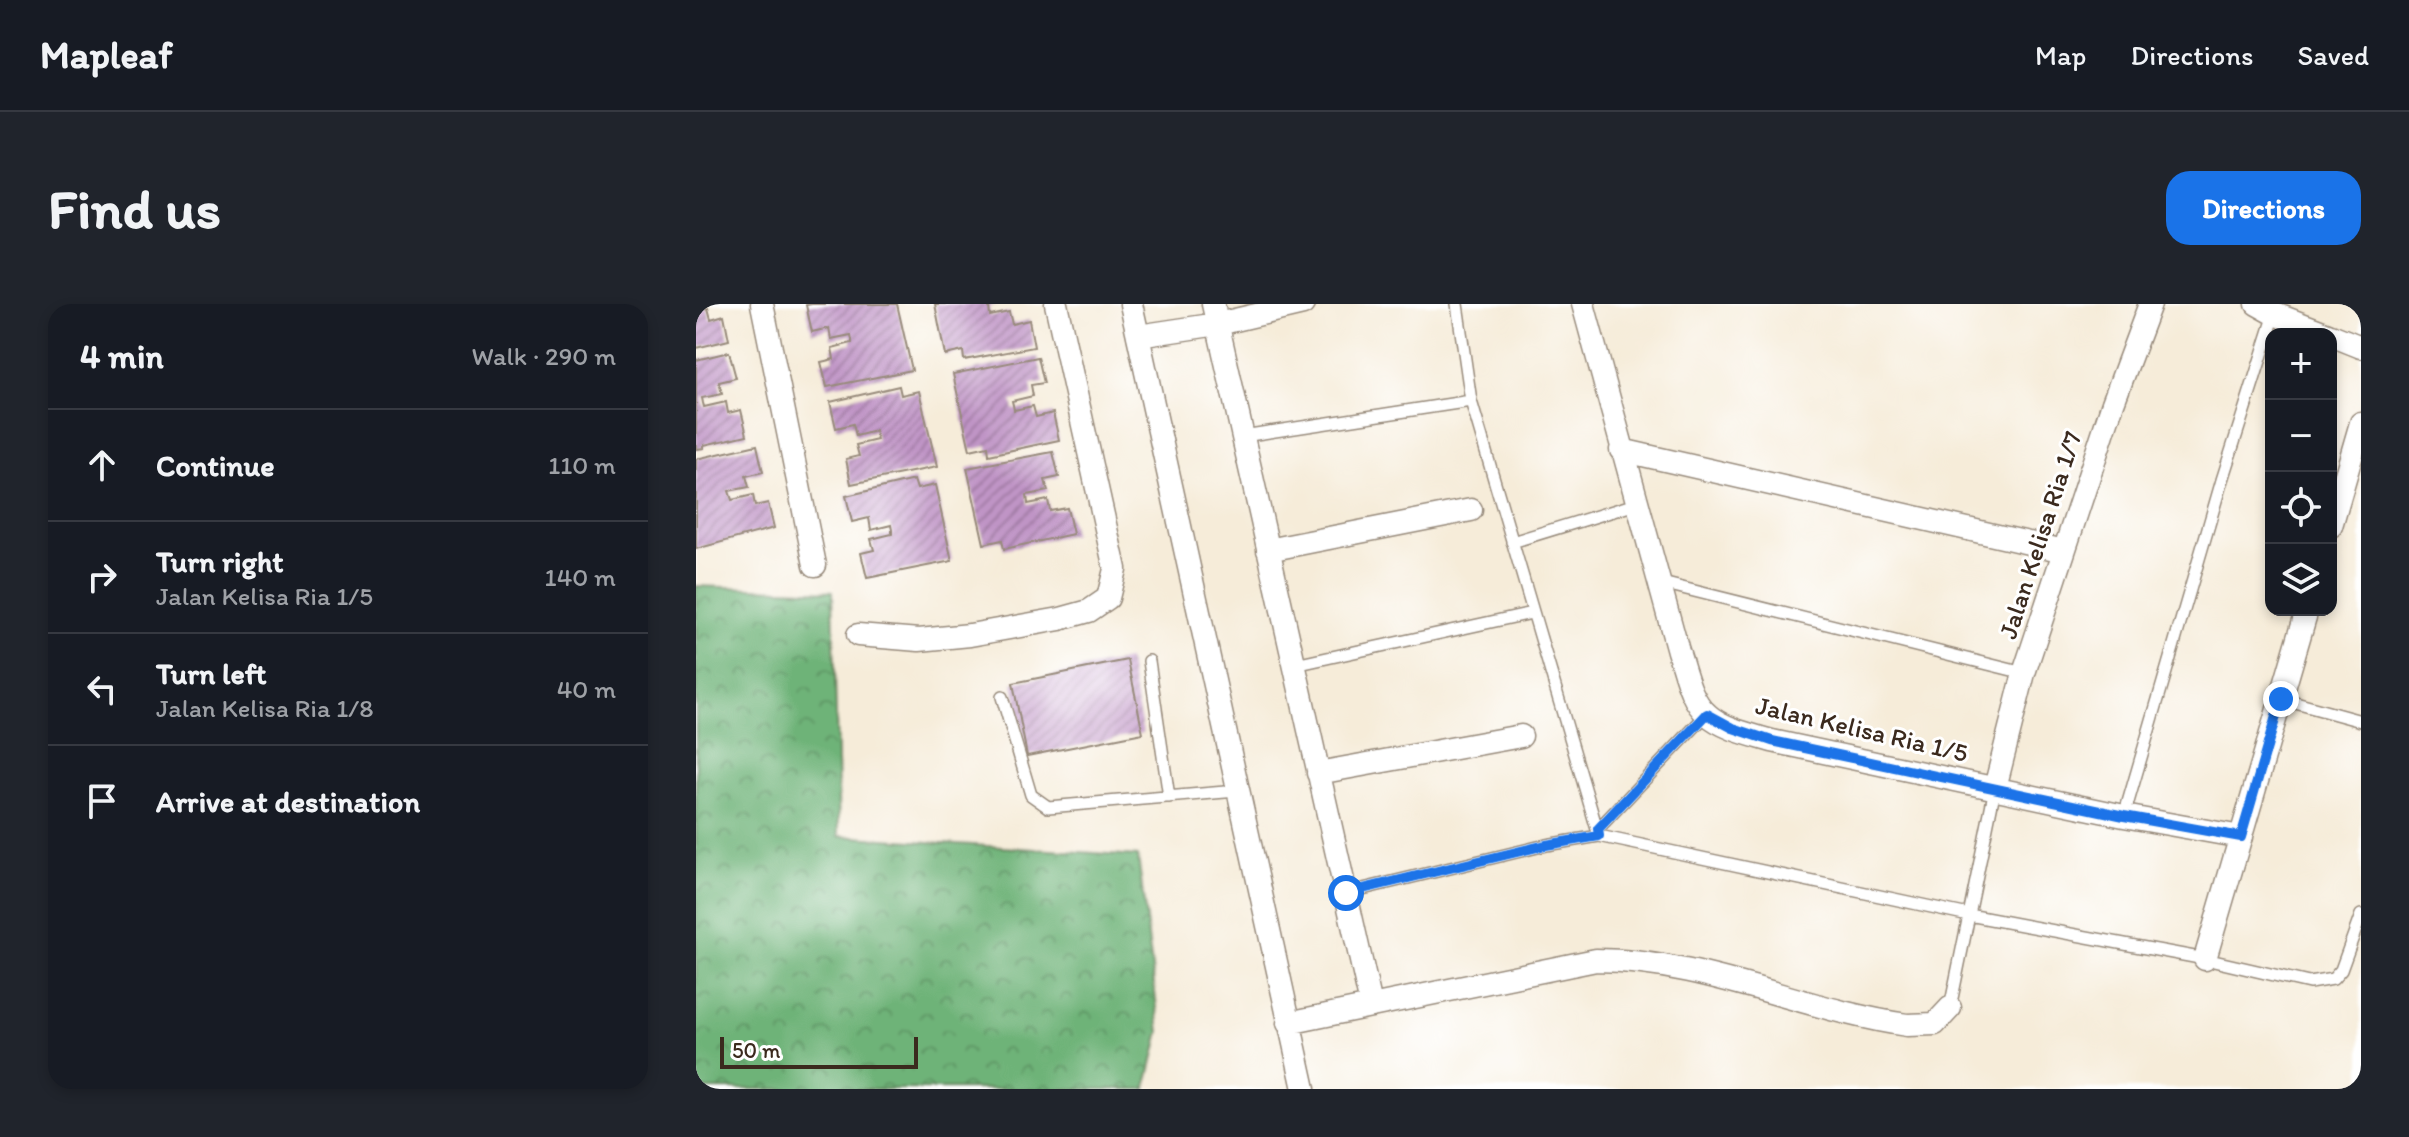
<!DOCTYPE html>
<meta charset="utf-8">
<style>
body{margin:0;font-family:Itim,sans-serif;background:#20242c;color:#f1f3f6}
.controls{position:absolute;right:24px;top:24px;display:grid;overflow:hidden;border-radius:16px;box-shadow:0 4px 12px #0003}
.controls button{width:72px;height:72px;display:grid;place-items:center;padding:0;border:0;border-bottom:2px solid #363941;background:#171b24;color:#f1f3f6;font:40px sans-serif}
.scale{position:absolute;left:24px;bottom:20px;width:198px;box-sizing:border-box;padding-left:8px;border:4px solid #3b2a1e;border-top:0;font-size:22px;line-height:28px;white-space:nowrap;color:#3b2a1e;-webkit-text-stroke:6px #fff;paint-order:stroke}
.stop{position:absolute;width:24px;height:24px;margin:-18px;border:6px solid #1a73e8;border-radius:50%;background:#fff}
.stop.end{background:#1a73e8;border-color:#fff;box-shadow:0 2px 8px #0008}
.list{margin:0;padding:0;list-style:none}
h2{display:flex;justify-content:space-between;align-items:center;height:104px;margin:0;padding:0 32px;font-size:34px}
h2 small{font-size:26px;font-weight:400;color:#9ea1a6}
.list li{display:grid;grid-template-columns:52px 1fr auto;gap:24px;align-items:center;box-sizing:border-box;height:112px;padding:0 32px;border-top:2px solid #363941}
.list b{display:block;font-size:30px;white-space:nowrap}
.list p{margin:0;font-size:26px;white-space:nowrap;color:#9ea1a6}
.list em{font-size:26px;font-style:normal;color:#9ea1a6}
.icon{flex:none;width:44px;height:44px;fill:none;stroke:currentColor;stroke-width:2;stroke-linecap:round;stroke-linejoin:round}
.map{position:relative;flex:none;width:1665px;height:785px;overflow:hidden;border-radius:24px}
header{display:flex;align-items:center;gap:48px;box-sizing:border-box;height:112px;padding:0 40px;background:#171b24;border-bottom:2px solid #363941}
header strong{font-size:38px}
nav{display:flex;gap:44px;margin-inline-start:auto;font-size:28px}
.intro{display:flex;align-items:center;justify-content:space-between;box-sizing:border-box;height:192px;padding:0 48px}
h1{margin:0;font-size:56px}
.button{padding:20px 36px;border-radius:24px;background:#1a73e8;color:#fff;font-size:28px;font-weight:700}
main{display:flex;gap:48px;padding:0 48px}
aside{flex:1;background:#171b24;border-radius:24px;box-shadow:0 4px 12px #0003}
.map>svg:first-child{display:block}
.forest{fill:url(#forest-crowns);stroke:#546e4b;stroke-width:2}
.building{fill:url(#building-hatch)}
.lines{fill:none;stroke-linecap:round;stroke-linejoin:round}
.lane-casing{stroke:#988b7c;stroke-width:14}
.street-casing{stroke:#988b7c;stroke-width:25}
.lane{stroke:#fff;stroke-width:11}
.street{stroke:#fff;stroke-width:22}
.route{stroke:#1a73e8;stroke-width:10}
.labels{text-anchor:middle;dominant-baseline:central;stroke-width:6;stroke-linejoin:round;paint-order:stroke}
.street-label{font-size:26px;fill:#3b2a1e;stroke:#fff}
</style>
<header>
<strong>Mapleaf</strong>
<nav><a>Map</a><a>Directions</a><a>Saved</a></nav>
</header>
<div class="intro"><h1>Find us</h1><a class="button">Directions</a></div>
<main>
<aside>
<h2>4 min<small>Walk · 290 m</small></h2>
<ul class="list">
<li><svg class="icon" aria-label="ahead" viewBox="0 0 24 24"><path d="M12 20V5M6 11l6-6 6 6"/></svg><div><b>Continue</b></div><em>110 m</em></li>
<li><svg class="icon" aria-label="right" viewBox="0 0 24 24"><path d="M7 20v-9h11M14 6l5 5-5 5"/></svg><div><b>Turn right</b><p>Jalan Kelisa Ria 1/5</p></div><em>140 m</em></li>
<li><svg class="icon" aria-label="left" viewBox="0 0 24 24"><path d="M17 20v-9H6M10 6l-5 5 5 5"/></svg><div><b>Turn left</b><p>Jalan Kelisa Ria 1/8</p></div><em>40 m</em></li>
<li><svg class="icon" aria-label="arrive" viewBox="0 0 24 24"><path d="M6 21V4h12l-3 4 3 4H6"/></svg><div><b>Arrive at destination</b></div></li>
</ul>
</aside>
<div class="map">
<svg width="1665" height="785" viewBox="0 0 1665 785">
<defs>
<pattern id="forest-crowns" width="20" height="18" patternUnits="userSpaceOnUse" patternTransform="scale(2)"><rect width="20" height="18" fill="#6eb378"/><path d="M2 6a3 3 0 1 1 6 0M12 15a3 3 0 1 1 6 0" fill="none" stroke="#5c9262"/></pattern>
<pattern id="building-hatch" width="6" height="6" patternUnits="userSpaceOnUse" patternTransform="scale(2)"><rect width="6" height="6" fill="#c094c6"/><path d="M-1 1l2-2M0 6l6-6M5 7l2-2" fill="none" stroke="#9d79a0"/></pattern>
</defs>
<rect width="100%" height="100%" fill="#fff"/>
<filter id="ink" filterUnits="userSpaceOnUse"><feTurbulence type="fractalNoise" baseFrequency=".0125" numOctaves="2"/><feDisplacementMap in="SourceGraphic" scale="16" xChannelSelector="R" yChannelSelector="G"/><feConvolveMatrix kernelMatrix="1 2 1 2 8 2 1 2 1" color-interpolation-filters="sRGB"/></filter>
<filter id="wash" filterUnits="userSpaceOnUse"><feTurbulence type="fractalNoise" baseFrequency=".006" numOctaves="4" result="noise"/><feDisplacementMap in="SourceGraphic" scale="32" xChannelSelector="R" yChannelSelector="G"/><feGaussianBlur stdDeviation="1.8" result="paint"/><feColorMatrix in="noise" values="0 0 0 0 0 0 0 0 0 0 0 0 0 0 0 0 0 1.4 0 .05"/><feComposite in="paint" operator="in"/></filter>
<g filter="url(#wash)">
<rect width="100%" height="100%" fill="#f6ecd9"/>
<path class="forest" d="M0 282 137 287 143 532 442 552 464 728 450 785H0Z"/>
<g id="blocks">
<path class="building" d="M116 0H201L216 66 131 83 125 58 138 55 136 44 156 39V36L155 31 135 35 133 24 116 28 110 1Z
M239 0H302L293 3 294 12 313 8 316 20 333 16 338 43 268 56 267 47 249 51Z
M12 4 15 15 28 11 33 36 0 44V6Z
M33 48 40 74 23 78 26 90 6 94 7 99 8 103 30 98 32 109 45 106 51 131 8 141V144L0 145V56Z
M342 53 348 79 335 81 337 92 316 97 317 101 318 106 337 102 340 113 357 109 363 136 293 151 292 142 274 146 257 70Z
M203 82 205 91 223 87 241 163 155 180 150 155 163 152 160 141 181 136 179 127 160 132 157 120 140 124 134 98Z
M61 141 67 168 50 172 53 183 33 187 36 196 57 191 59 202 72 199 78 224 0 245V155Z
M357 148 363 173 349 176 352 187 331 191 332 200 352 196 354 207 371 204 377 230 308 245 306 236 288 240 271 164Z
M218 176 221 185 239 181 256 257 171 274 165 249 178 246 175 235 196 230V226L195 221 175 226 173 214 156 218 150 192Z
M432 356 447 429 331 452 317 379Z"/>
</g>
</g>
<g filter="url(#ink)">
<use href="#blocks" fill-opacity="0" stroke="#988b7c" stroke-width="2"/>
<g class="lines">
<defs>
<path id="lane" d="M761 0 775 97 903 532
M547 132 775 97
M816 238 940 200
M962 278 1328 369
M453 357 473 493
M599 361 836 309
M306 393 335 491 352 503 541 487
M1585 395 1665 417
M1428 512 1526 176 1579 10
M902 525 1011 410
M650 589 850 541 903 532 1273 611 1509 655 1613 679 1637 675 1645 666 1665 611
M1254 704 1299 484"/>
<path id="street" d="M66 0 119 261
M435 0 608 785
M517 0 675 701
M887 0 982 347C989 367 994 396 1011 410 1027 425 1056 431 1076 437L1428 512 1545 533
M1561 0 1579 10 1632 30
M1635 31 1665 43
M442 32 522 20 607 0
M925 146 1368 247
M1635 222 1665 119
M572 246 775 206
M162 331 223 336 274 331 364 315 393 307 412 294 419 265 360 0
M622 469 825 432
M1299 484 1328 369 1417 99 1454 0
M1509 655 1611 306
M592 719 900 656C1006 656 1107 706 1211 721L1239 720 1254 704"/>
</defs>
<use href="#lane" class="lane-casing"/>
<use href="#street" class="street-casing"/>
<use href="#lane" class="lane"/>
<use href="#street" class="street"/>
</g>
</g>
<g class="lines" filter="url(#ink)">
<path class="route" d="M650 589 850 541 903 532 902 525 1011 410 1037 424 1076 437 1428 512 1545 533 1585 395"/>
</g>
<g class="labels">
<g class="street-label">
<text transform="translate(1344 231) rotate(-72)">Jalan Kelisa Ria 1/7</text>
<text transform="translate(1166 425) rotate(13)">Jalan Kelisa Ria 1/5</text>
</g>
</g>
</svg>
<div class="controls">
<button>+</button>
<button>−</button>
<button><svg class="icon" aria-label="locate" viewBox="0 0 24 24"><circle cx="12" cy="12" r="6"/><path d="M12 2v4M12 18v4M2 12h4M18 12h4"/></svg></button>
<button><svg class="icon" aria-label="layers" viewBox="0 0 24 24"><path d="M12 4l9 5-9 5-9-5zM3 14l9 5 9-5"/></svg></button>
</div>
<div class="scale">50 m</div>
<div class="stop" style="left:650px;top:589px"></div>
<div class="stop end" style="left:1585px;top:395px"></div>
</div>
</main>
